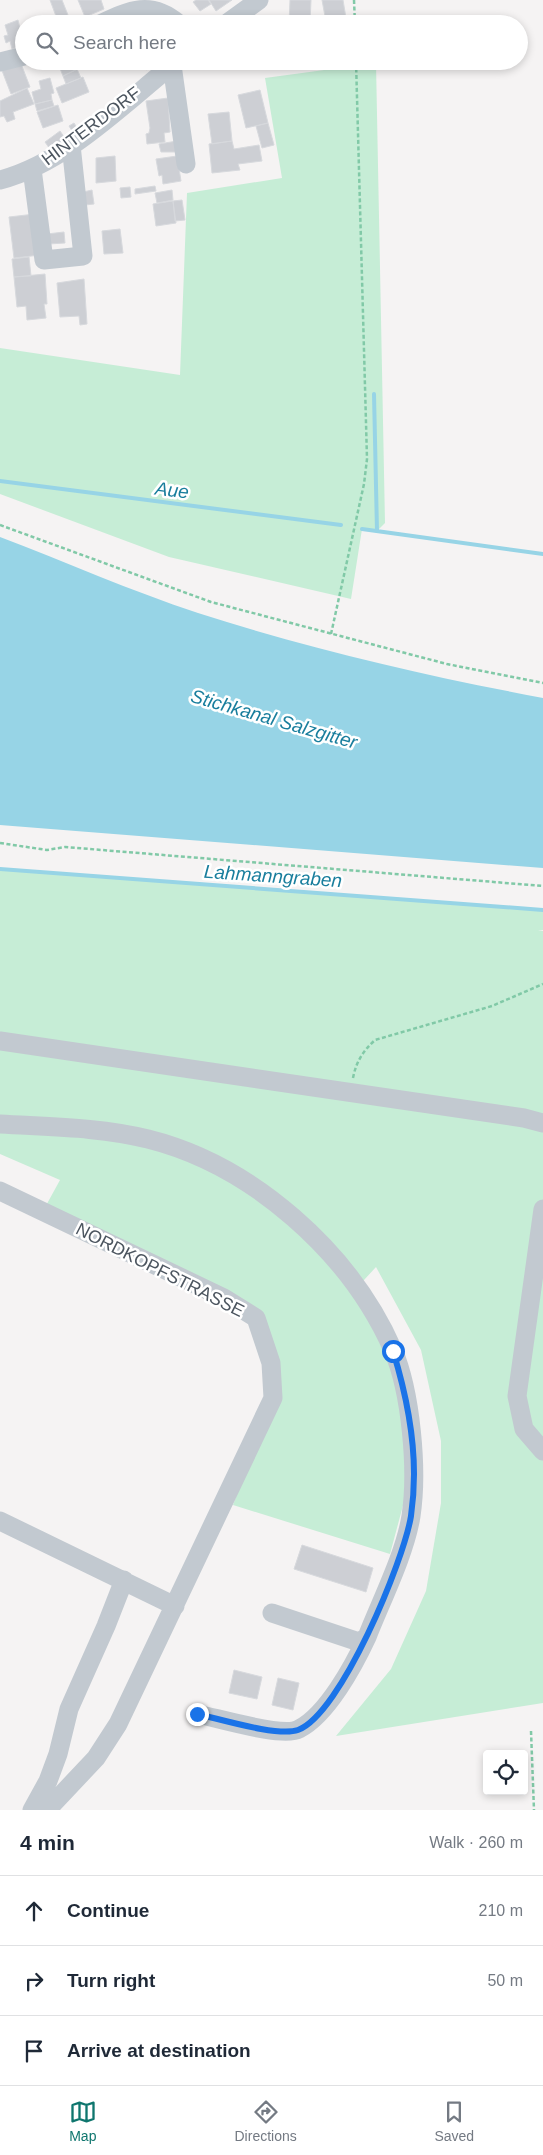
<!DOCTYPE html>
<meta charset="utf-8">
<style>
body{margin:0;font-family:Arial,sans-serif;background:#f6f6f7;color:#1f2937}
.controls{position:absolute;right:15px;bottom:15px;display:grid;overflow:hidden;border-radius:5px;box-shadow:0 2px 8px #0003}
.controls button{width:45px;height:45px;display:grid;place-items:center;padding:0;border:0;border-bottom:1px solid #e0e1e3;background:#fff;color:#1f2937;font:25px sans-serif}
.stop{position:absolute;width:15px;height:15px;margin:-11px;border:4px solid #1a73e8;border-radius:50%;background:#fff}
.stop.end{background:#1a73e8;border-color:#fff;box-shadow:0 1px 5px #0008}
.list{margin:0;padding:0;list-style:none}
h2{display:flex;justify-content:space-between;align-items:center;height:65px;margin:0;padding:0 20px;font-size:21px}
h2 small{font-size:16px;font-weight:400;color:#747a83}
.list li{display:grid;grid-template-columns:32px 1fr auto;gap:15px;align-items:center;box-sizing:border-box;height:70px;padding:0 20px;border-top:1px solid #e0e1e3}
.list b{display:block;font-size:19px;white-space:nowrap}
.list em{font-size:16px;font-style:normal;color:#747a83}
.icon{flex:none;width:28px;height:28px;fill:none;stroke:currentColor;stroke-width:2;stroke-linecap:round;stroke-linejoin:round}
.map{position:relative;flex:none;width:543px;height:1810px;overflow:hidden}
.search{position:absolute;background:#fff;box-shadow:0 2px 8px #0003;left:15px;right:15px;top:15px;height:55px;display:flex;align-items:center;gap:12px;box-sizing:border-box;padding:0 18px;border-radius:28px;color:#747a83;font-size:19px}
.sheet{height:275px;background:#fff}
nav{display:flex;justify-content:space-around;align-items:center;box-sizing:border-box;height:70px;border-top:1px solid #e0e1e3;background:#fff;font-size:14px;color:#747a83}
nav a{display:grid;justify-items:center;gap:2px}
nav .on{color:#0f766e}
.map>svg:first-child{display:block}
.green{fill:#c6edd6}
.water{fill:#97d4e6}
.lines{fill:none;stroke-linecap:round;stroke-linejoin:round}
.stream{stroke:#97d4e6;stroke-width:4}
.building{fill:#cdcfd4;stroke:#d7d9dd}
.path{stroke:#81c9a7;stroke-width:2.5;stroke-dasharray:4 2.5;stroke-linecap:butt}
.minor{stroke:#c2c9d0;stroke-width:19}
.route{stroke:#1a73e8;stroke-width:6}
.labels{text-anchor:middle;dominant-baseline:central;stroke-width:5;stroke-linejoin:round;paint-order:stroke}
.street-label{font-size:18px;fill:#4c555f;stroke:#fff}
.water-label{font-size:19px;font-style:italic;fill:#197e9d;stroke:#fff}
</style>
<div class="map">
<svg width="543" height="1810" viewBox="0 0 543 1810">
<rect width="100%" height="100%" fill="#f5f3f3"/>
<path class="green" d="M376 63 385 523 377 531 362 529 351 599 169 557 0 494V348L180 375 187 193 282 178 265 78Z
M0 869 543 910V930L538 931H543V1703L336 1736 391 1669 426 1591 441 1503V1441L421 1350 376 1267 353 1292 386 1351 398 1395 405 1439V1498L390 1554 233 1505 273 1398 256 1318 43 1211 60 1180 0 1154Z"/>
<path class="water" d="M0 537C66 562 131 591 198 613 310 649 427 676 543 698V868L0 825Z"/>
<g class="lines">
<path class="stream" d="M374 394 377 531
M0 481 341 525
M362 529 543 554
M0 869 543 910"/>
</g>
<path class="building" d="M50 0H62L68 15 57 19Z
M78 0H101L104 9 85 17Z
M196 0H208L211 4 200 11 193 2Z
M209 0H232L216 11Z
M290 0H311L310 24H289Z
M322 0H343L346 18 326 22Z
M18 20 24 45 12 49 10 41 6 43 4 36 8 35 5 25Z
M20 61 30 87 11 94 1 68Z
M57 61H76L80 68 63 76Z
M141 61H161L146 70Z
M77 69 81 78 66 84 63 76Z
M83 77 89 92 62 103 56 88Z
M50 78 54 93 51 94 52 100 35 104 32 92 41 89 39 81Z
M27 88 34 104 13 112 15 119 7 122 4 116 0 117V101Z
M260 90 268 123 246 128 238 95Z
M168 98 170 132 164 133 165 142 147 144 146 134 149 133 150 128 146 101Z
M52 100 54 106 37 111 35 104Z
M58 105 63 121 43 128 37 112Z
M229 112 232 141 212 144 208 114Z
M74 123 79 131 74 134 69 126Z
M268 123 274 145 262 148 256 126Z
M60 131 67 141 52 152 45 142Z
M177 141 179 152H161L159 144Z
M232 141 234 149 259 145 262 161 238 164 240 170 212 173 209 144Z
M115 156 116 181 96 183V158Z
M177 156 181 181 163 184 162 175 159 176 156 159Z
M155 186 156 191 135 194V189Z
M130 187 131 197 121 198 120 188Z
M92 190 94 204 85 205 83 192Z
M172 190 173 200 157 203 155 193Z
M182 200 185 220 175 221 173 201Z
M173 201 176 223 156 226 153 204Z
M35 214 40 255 14 258 9 217Z
M120 229 123 253 104 254 102 231Z
M64 232 65 243 48 244 47 234Z
M29 257 31 276 14 277 12 259Z
M45 274 47 304H44L46 318 27 320 26 306 17 307 14 277Z
M84 279 87 324 80 325 79 316 60 317 57 283Z
M302 1545 373 1568 366 1592 294 1569Z
M234 1670 262 1677 257 1699 229 1693Z
M278 1678 299 1683 293 1710 272 1705Z"/>
<g class="lines">
<path class="path" d="M354 0 355 24
M0 525 211 602 447 664 543 683
M331 634 364 484 367 459 356 61
M0 843 47 850 65 847 543 886
M353 1078C356 1062 363 1051 375 1040L492 1006 543 984
M531 1731 534 1810"/>
<path class="minor" d="M100 24C130 10 151 0 179 24
M226 24 259 0
M0 62 24 56
M172 65 186 164
M32 169 44 260 83 256 71 145
M0 180C66 163 124 103 177 61
M0 1041 524 1118 543 1123
M0 1124C49 1127 100 1127 148 1139 252 1165 350 1252 393 1350 411 1392 418 1470 411 1516 405 1554 381 1601 367 1637L359 1642 272 1613
M0 1191 224 1298 256 1318 271 1363 273 1398 118 1724 96 1758 47 1810
M543 1209 517 1396 524 1429 543 1451
M0 1521 175 1606
M197 1714C218 1718 283 1738 299 1729 327 1715 354 1665 367 1637
M32 1810 48 1781 58 1754 69 1709 106 1626 124 1580"/>
</g>
<g class="lines">
<path class="route" d="M197 1714C220 1719 278 1737 298 1730 341 1714 404 1560 411 1516 413 1502 414 1487 414 1474 414 1432 405 1390 393 1351"/>
</g>
<g class="labels">
<g class="street-label">
<text transform="translate(91 126) rotate(-37)">HINTERDORF</text>
<text transform="translate(160 1270) rotate(27)">NORDKOPFSTRASSE</text>
</g>
<g class="water-label">
<text transform="translate(172 490) rotate(7)">Aue</text>
<text transform="translate(274 719) rotate(16)">Stichkanal Salzgitter</text>
<text transform="translate(273 876) rotate(4)">Lahmanngraben</text>
</g>
</g>
</svg>
<div class="controls">
<button><svg class="icon" aria-label="locate" viewBox="0 0 24 24"><circle cx="12" cy="12" r="6"/><path d="M12 2v4M12 18v4M2 12h4M18 12h4"/></svg></button>
</div>
<div class="stop" style="left:393px;top:1351px"></div>
<div class="stop end" style="left:197px;top:1714px"></div>
<div class="search"><svg class="icon" aria-label="search" viewBox="0 0 24 24"><circle cx="10" cy="10" r="6"/><path d="M15 15l6 6"/></svg>Search here</div>
</div>
<section class="sheet">
<h2>4 min<small>Walk · 260 m</small></h2>
<ul class="list">
<li><svg class="icon" aria-label="ahead" viewBox="0 0 24 24"><path d="M12 20V5M6 11l6-6 6 6"/></svg><div><b>Continue</b></div><em>210 m</em></li>
<li><svg class="icon" aria-label="right" viewBox="0 0 24 24"><path d="M7 20v-9h11M14 6l5 5-5 5"/></svg><div><b>Turn right</b></div><em>50 m</em></li>
<li><svg class="icon" aria-label="arrive" viewBox="0 0 24 24"><path d="M6 21V4h12l-3 4 3 4H6"/></svg><div><b>Arrive at destination</b></div></li>
</ul>
</section>
<nav>
<a class="on"><svg class="icon" aria-label="map" viewBox="0 0 24 24"><path d="M3 6l6-2 6 2 6-2v14l-6 2-6-2-6 2zM9 4v14M15 6v14"/></svg>Map</a>
<a><svg class="icon" aria-label="directions" viewBox="0 0 24 24"><path d="M12 3l9 9-9 9-9-9zM9 14v-3h6M13 9l2 2-2 2"/></svg>Directions</a>
<a><svg class="icon" aria-label="saved" viewBox="0 0 24 24"><path d="M7 4h10v16l-5-4-5 4z"/></svg>Saved</a>
</nav>
